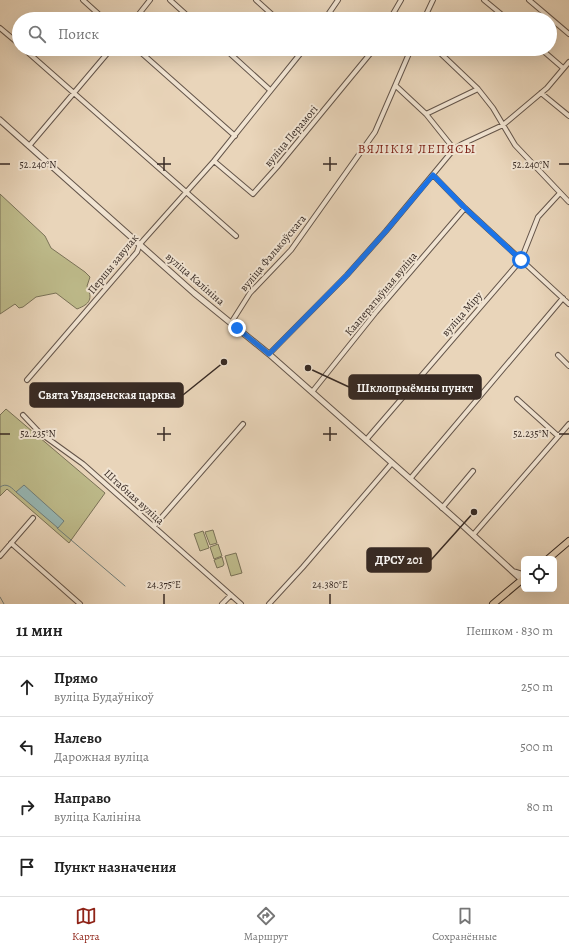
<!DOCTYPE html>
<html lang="ru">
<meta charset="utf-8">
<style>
body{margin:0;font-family:Alegreya,serif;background:#f2f2f2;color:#222}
.controls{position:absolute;right:12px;bottom:12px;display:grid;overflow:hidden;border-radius:6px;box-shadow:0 4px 16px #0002}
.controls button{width:36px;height:36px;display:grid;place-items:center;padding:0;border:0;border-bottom:1px solid #e0e0e0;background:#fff;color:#222;font:20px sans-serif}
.stop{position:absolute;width:12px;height:12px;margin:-9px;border:3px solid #1a73e8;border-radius:50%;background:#fff}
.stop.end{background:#1a73e8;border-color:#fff;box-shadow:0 1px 4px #0008}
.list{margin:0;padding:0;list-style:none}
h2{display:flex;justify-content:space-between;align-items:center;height:52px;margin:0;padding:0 16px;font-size:17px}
h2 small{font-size:13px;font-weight:400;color:#767676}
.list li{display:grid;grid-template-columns:26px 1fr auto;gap:12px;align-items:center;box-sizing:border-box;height:60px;padding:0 16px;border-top:1px solid #e0e0e0}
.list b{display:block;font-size:15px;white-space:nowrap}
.list p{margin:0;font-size:13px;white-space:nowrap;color:#767676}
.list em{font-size:13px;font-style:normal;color:#767676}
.icon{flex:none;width:22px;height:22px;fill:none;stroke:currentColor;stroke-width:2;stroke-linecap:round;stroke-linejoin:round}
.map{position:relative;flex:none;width:569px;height:604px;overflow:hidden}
.search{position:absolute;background:#fff;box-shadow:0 4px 16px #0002;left:12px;right:12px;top:12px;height:44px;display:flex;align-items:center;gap:10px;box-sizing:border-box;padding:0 14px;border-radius:22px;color:#767676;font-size:15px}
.sheet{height:292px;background:#fff}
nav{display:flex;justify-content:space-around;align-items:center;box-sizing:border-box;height:56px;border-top:1px solid #e0e0e0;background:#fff;font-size:11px;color:#767676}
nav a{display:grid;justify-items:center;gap:2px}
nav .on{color:#8f2418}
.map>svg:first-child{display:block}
.green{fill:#bebb8b;stroke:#7a7258}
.water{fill:#98b8b5;stroke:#717f7b}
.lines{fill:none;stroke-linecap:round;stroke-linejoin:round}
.stream{stroke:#717f7b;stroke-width:1}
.minor-casing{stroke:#64554a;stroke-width:6}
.tertiary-casing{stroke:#64554a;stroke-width:7}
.primary-casing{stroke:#372a24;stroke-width:8}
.minor{stroke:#f1e4d2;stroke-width:4}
.tertiary{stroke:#f1e4d2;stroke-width:5}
.primary{stroke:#e9d5ba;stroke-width:6}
.route{stroke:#1a73e8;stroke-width:5}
.ticks{fill:none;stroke:#372a24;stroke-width:1.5}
.labels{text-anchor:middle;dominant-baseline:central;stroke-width:4;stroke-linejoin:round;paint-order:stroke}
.street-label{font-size:11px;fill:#372a24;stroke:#f1e4d2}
.quarter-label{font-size:13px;letter-spacing:1px;fill:#7a1f14;stroke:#f1e4d2}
.ticks-label{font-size:10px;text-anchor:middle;fill:#372a24;stroke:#f1e4d2;stroke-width:4;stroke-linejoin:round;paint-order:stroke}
.leader{fill:none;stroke:#372a24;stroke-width:1.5}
.callout-dot{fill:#372a24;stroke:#f1e4d2;stroke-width:1.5}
.callout{fill:#372a24;stroke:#372a24;stroke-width:1.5}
.callout-label{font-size:12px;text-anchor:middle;font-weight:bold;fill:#fff}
</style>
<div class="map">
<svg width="569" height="604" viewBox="0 0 569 604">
<rect width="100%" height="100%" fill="#e9d5ba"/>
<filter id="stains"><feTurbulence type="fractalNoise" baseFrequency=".005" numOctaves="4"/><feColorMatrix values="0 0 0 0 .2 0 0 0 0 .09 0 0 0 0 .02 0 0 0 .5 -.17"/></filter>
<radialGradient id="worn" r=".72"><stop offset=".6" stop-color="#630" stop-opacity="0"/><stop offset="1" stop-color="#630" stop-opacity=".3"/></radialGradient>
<path class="green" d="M0 194 45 236 51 248 85 272 90 277 87 286C93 299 90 304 77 309L56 293 36 297 23 307 19 308 15 304 0 314Z
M6 409 105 493 69 543 7 489 0 496V415Z
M213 530 217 543 210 545 205 532Z
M203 531 209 548 200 551 194 534Z
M218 544 222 556 214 559 210 547Z
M236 553 242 573 231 576 225 556Z
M222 557 224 564 223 566 217 568 214 560Z"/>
<path class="water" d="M24 485 64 521 58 528 16 492Z"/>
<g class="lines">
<path class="stream" d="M0 487C7 482 12 488 17 493
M57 528 125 586
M0 597 4 604"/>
<defs>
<path id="minor" d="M83 0 104 19
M170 0 191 19
M256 0 277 19
M484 0 507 19
M529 0 569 34
M135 19 150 0
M325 19 338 0
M390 19 401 0
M424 19 433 0
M0 28 19 44
M24 49 236 236
M137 49 235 136
M225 49 270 90
M436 49 478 89 493 108 515 145 569 202
M541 49 563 68
M396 86 426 114 454 149
M541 93 569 116
M426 114 478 89
M29 146 111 49
M214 161 253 194 277 167 374 49
M433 175 465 208 569 304
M231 323 250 293 291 250 375 132 411 49
M269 354 347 275 386 231 454 149 462 144 503 125 547 88 569 62
M558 355 569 366
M27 380 137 252 140 244 214 161 304 49
M312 392 376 312 465 208
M517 399 558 436
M23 415 40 433 83 464 241 604
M366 440 521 260 538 217 560 193
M410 479 563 298
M442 508 473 471
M154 526 243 424
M473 535 569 424
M11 543 80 604
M0 556 33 518
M222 604 231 595
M269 604 303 567 392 463"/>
<path id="tertiary" d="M0 120 194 293 269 354 312 392 460 523 522 580
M515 572 524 575"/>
<path id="primary" d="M548 559 569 541
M493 604 524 578"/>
</defs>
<use href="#minor" class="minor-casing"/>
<use href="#tertiary" class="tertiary-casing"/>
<use href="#primary" class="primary-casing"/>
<use href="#minor" class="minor"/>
<use href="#tertiary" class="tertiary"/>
<use href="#primary" class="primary"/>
</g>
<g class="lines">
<path class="route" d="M237 328 269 354 347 275 386 231 433 175 465 208 521 260"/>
</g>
<path class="ticks" d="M164 157V171M330 157V171M0 164H10M157 164H171M323 164H337M559 164H569M164 427V441M330 427V441M0 434H10M157 434H171M323 434H337M559 434H569M164 594V604M330 594V604"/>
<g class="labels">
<g class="street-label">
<text transform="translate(291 136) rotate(-50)">вуліца Перамогі</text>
<text transform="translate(273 253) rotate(-50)">вуліца Фалькоўскага</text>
<text transform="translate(113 264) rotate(-51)">Першы завулак</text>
<text transform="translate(195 279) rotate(41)">вуліца Калініна</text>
<text transform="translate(381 294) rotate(-50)">Кааператыўная вуліца</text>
<text transform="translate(462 314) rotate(-49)">вуліца Міру</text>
<text transform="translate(134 497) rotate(42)">Штабная вуліца</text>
</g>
<g class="quarter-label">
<text x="417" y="148">ВЯЛІКІЯ ЛЕПЯСЫ</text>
</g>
</g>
<g class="ticks-label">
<text x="38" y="168">52.240°N</text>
<text x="531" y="168">52.240°N</text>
<text x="38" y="437">52.235°N</text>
<text x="531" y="437">52.235°N</text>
<text x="164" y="588">24.375°E</text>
<text x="330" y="588">24.380°E</text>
</g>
<path class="leader" d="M308 368L349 387M224 362L183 395M474 512L431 560"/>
<g class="callout-dot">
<circle cx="308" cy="368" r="4"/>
<circle cx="224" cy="362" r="4"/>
<circle cx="474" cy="512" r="4"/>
</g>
<g class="callout">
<rect x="349" y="375" width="132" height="24" rx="4"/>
<rect x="30" y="383" width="153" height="24" rx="4"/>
<rect x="367" y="548" width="64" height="24" rx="4"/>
</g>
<g class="callout-label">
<text x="415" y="392">Шклопрыёмны пункт</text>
<text x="107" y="399">Свята Увядзенская царква</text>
<text x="399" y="564">ДРСУ 201</text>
</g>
<rect width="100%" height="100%" filter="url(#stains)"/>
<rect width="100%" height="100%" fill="url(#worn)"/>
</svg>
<div class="controls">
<button><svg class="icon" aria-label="locate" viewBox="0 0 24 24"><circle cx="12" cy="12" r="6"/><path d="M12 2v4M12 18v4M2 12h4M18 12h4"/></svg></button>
</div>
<div class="stop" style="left:521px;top:260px"></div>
<div class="stop end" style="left:237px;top:328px"></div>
<div class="search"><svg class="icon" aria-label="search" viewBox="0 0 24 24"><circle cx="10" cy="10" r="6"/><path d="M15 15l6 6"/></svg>Поиск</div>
</div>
<section class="sheet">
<h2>11 мин<small>Пешком · 830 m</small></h2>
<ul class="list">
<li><svg class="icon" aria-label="ahead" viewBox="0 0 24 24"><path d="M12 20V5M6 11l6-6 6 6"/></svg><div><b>Прямо</b><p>вуліца Будаўнікоў</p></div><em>250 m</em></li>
<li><svg class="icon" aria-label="left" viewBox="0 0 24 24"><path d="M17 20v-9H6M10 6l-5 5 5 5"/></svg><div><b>Налево</b><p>Дарожная вуліца</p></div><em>500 m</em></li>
<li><svg class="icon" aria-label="right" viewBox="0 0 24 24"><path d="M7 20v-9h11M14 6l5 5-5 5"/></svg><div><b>Направо</b><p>вуліца Калініна</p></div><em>80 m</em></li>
<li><svg class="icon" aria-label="arrive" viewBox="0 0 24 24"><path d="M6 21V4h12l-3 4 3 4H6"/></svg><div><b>Пункт назначения</b></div></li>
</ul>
</section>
<nav>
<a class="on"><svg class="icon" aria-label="map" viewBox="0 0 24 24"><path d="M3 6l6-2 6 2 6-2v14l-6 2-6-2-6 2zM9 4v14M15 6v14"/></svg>Карта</a>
<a><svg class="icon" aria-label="directions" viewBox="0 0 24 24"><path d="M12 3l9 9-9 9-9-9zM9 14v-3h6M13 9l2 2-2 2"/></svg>Маршрут</a>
<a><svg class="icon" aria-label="saved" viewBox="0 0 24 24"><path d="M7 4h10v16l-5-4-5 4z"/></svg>Сохранённые</a>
</nav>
